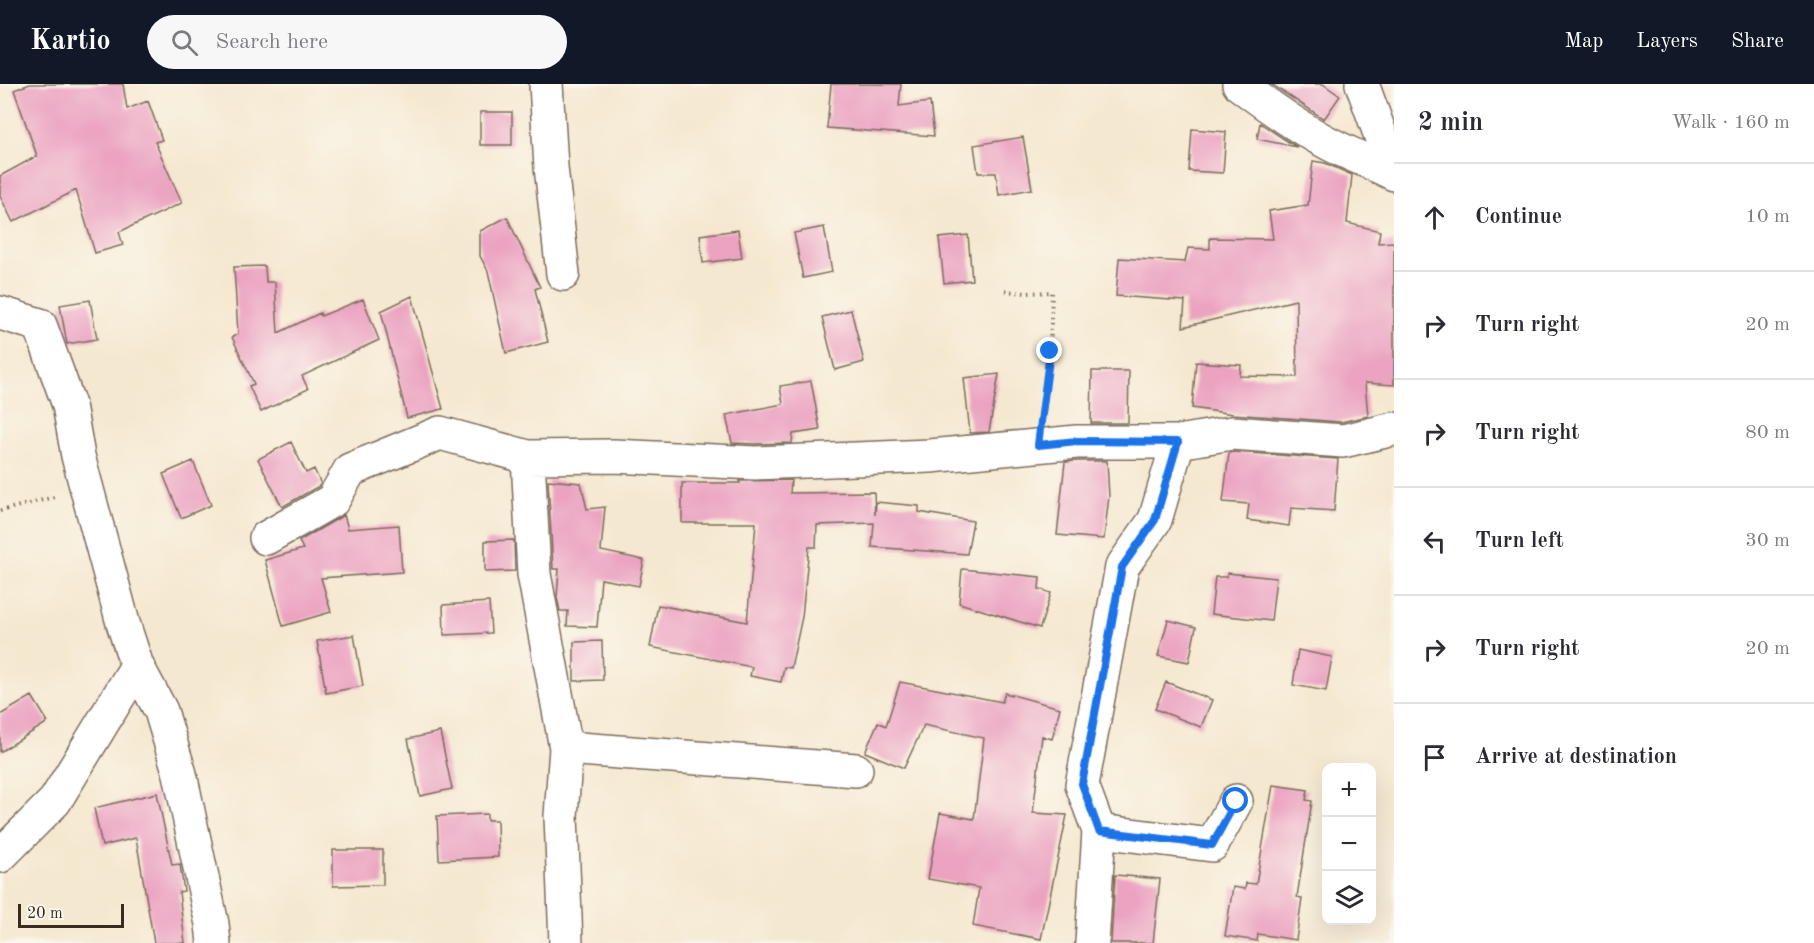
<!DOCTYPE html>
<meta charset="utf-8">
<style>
body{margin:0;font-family:"Old Standard TT",serif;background:#f7f7f7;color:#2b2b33}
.controls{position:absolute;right:18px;bottom:18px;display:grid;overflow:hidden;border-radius:12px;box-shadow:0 6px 24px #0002}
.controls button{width:54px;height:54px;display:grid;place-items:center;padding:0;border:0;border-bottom:2px solid #e1e1e2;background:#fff;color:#2b2b33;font:30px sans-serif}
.scale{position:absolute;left:18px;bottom:15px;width:106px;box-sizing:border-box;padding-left:6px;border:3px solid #3b2a1e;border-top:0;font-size:16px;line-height:21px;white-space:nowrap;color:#3b2a1e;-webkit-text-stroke:4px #fbf7ec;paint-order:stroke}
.stop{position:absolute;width:18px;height:18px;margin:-14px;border:4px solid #1a73e8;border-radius:50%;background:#fff}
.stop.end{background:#1a73e8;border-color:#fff;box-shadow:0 2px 6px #0008}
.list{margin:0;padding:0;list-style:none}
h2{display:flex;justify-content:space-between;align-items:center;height:78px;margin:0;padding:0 24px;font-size:26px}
h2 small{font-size:20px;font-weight:400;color:#7c7c81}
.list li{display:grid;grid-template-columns:39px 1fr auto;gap:18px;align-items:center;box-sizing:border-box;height:108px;padding:0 24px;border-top:2px solid #e1e1e2}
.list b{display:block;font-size:22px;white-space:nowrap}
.list em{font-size:20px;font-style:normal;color:#7c7c81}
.icon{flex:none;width:33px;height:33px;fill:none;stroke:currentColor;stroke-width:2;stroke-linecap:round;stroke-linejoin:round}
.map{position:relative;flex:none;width:1394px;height:859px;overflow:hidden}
header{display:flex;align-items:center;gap:36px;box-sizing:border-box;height:84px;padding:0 30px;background:#111827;color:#fff}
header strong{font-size:28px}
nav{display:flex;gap:33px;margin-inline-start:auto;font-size:21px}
.search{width:420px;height:54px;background:#f7f7f7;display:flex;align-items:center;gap:15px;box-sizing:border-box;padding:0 21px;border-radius:33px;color:#7c7c81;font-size:22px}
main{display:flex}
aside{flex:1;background:#fff}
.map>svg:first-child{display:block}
.building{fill:#eba3c1}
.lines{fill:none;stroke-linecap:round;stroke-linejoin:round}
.minor-casing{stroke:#7c6c5c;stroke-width:36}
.path{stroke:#7c6c5c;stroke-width:4;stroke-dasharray:1.5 4.5;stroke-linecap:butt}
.minor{stroke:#fff;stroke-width:33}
.route{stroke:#1a73e8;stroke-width:8}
</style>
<header>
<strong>Kartio</strong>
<div class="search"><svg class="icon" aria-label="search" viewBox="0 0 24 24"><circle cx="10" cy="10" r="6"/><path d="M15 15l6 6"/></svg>Search here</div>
<nav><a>Map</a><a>Layers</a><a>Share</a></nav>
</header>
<main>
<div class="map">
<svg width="1394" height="859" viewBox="0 0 1394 859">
<rect width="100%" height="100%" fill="#fbf7ec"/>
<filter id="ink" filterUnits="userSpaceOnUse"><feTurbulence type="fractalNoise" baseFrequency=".0167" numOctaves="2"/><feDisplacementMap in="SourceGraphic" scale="12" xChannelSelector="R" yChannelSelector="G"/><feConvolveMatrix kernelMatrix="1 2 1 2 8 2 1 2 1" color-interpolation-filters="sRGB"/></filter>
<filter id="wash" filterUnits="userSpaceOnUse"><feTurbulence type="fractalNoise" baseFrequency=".008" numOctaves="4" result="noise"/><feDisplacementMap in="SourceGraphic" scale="24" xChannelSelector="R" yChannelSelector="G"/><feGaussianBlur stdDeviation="1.35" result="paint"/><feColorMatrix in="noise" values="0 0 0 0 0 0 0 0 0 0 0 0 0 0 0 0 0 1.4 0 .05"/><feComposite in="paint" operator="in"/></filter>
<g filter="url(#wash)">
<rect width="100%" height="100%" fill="#f5e8d0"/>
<g id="blocks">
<path class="building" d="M30 0H123L127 25 148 17 162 56 155 58 182 119 119 148 123 161 95 169 76 106 13 138 0 112V92L37 72 14 6Z
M831 0H901L899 22 930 18 934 52 827 44Z
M1271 0H1323L1340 12 1324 35Z
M480 28H512V61H480Z
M1260 39 1284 55 1297 63 1257 55Z
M1192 45 1226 48 1223 89 1189 87Z
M1023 53 1032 105 999 111 996 89H978L974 61Z
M1313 77 1325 79 1352 91 1347 139 1380 147 1378 159 1394 158V301L1365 299 1368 332 1341 338 1233 330 1192 324 1196 278 1241 281 1240 292 1297 293 1296 216 1183 243 1185 217 1116 212 1119 174 1185 178 1188 164 1210 165V154L1273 155 1269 127 1308 121Z
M507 133 540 203 535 205 548 258 506 269 488 187 480 172V147Z
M824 143 832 188 803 194 794 149Z
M738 146 742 174 703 179 700 151Z
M968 151 972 196 944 199 939 154Z
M265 182 266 198H275L278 249 320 229 321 232 363 215 379 256 302 292 308 305 261 328 249 302 254 300 232 253 238 250 234 183Z
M412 212 443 325 407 334 381 227Z
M90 216 97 255 67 260 60 221Z
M851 226 864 278 835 286 822 233Z
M1092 287H1129L1128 339H1091Z
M999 290 989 348 970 349 964 294Z
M811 297 820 346 793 350 792 359 755 360 732 359 726 331 783 320 780 302Z
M291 358 306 389 314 385 321 400 319 402 282 423 258 375Z
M1233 368 1338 375 1334 427 1291 424 1289 442 1247 436 1249 420 1223 418 1229 369Z
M193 377 211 421 181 434 163 390Z
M1078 377H1107L1109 412 1104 455 1057 451 1065 378Z
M548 396 581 399 587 425 605 423 601 467 644 476 639 502 601 495 597 543 567 542 568 527H560L557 514 559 485H553Z
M791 396 790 409 874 408 875 431 876 418 919 422V428L973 437 967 470 872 463 874 439 817 441 816 463H809L802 533 791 584 784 583 781 598 750 592 752 583 650 563 658 521 747 538 756 439H682V399H740L739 397Z
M344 431 348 445 399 441 402 488 321 494 331 528 283 542 265 476 303 465 299 457Z
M514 456 515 487 485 488V457Z
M962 485 1040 493 1039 505 1051 509 1040 544 959 519Z
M1227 489 1276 494 1271 537 1211 530 1215 493H1227Z
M489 518 491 549 444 551 443 521Z
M1168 536 1196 543 1189 578 1158 572Z
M354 551 363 602 326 609 317 557Z
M602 557 603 596 574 597V558Z
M1298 566 1332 573 1326 607 1293 601Z
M900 598 1002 618 1005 609 1060 624 1052 655 1042 652 1033 729 1067 731 1041 855 973 842 979 804 928 795 940 729 974 735 984 654 924 641 904 684 865 668 878 638 886 642Z
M1166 598 1212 616 1201 643 1155 625Z
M32 612 48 638 0 668V631Z
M440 648 452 705 420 712 408 655Z
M1273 701 1308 706 1306 716 1312 717 1297 813 1302 814 1296 856 1258 850 1257 857 1225 852 1233 803 1245 805 1246 799 1256 800Z
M157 709 172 781 180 780 184 807 179 808 185 859H154L136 754 102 762 94 724Z
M487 730V736H497L498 773 439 776 437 732Z
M333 766H383V801L333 802Z
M1115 791 1160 795 1153 859H1111Z"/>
</g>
</g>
<g filter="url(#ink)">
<use href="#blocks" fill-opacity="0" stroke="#7c6c5c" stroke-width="1.5"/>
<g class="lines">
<defs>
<path id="minor" d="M546 0 551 83 563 190
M1239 0C1268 22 1297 43 1330 60 1351 71 1373 79 1394 90
M1362 0 1394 88
M0 229 40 241 69 321 78 372 123 539 137 582 161 627 180 690 212 840 214 859
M528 373 614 372 755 379 930 372 1077 358H1178L1232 349 1343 357 1394 345
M266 454 333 416 350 386 440 349 528 373 534 490 566 664 561 732 566 859
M566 664 856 686
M1099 747 1212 761 1236 717
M0 772 55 717 137 582
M1092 859 1099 747 1082 701 1122 483 1155 436 1178 358"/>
</defs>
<use href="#minor" class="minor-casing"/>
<path class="path" d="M1005 207 1026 209 1052 208 1050 267 1042 328
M0 427 54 413"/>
<use href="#minor" class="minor"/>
</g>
</g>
<g class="lines" filter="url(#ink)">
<path class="route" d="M1050 267 1038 361 1077 357 1178 358 1155 436 1122 483 1082 700 1099 747 1212 761 1236 717"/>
</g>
</svg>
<div class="controls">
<button>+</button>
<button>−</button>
<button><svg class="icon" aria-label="layers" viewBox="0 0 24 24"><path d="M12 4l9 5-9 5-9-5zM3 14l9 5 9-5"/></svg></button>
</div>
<div class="scale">20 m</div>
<div class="stop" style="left:1236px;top:717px"></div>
<div class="stop end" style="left:1050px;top:267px"></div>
</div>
<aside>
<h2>2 min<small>Walk · 160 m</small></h2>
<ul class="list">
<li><svg class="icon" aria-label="ahead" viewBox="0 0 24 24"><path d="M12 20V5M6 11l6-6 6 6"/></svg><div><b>Continue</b></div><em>10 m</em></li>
<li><svg class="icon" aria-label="right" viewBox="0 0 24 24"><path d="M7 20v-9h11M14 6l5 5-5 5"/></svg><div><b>Turn right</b></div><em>20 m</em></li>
<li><svg class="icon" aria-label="right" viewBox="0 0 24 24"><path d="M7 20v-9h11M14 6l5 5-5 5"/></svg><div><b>Turn right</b></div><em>80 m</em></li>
<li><svg class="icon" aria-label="left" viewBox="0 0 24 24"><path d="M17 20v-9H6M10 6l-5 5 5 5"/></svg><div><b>Turn left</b></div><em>30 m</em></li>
<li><svg class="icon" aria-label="right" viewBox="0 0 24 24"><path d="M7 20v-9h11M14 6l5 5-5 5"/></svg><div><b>Turn right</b></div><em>20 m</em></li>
<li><svg class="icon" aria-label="arrive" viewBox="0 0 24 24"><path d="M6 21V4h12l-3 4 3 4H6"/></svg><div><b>Arrive at destination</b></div></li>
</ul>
</aside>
</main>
